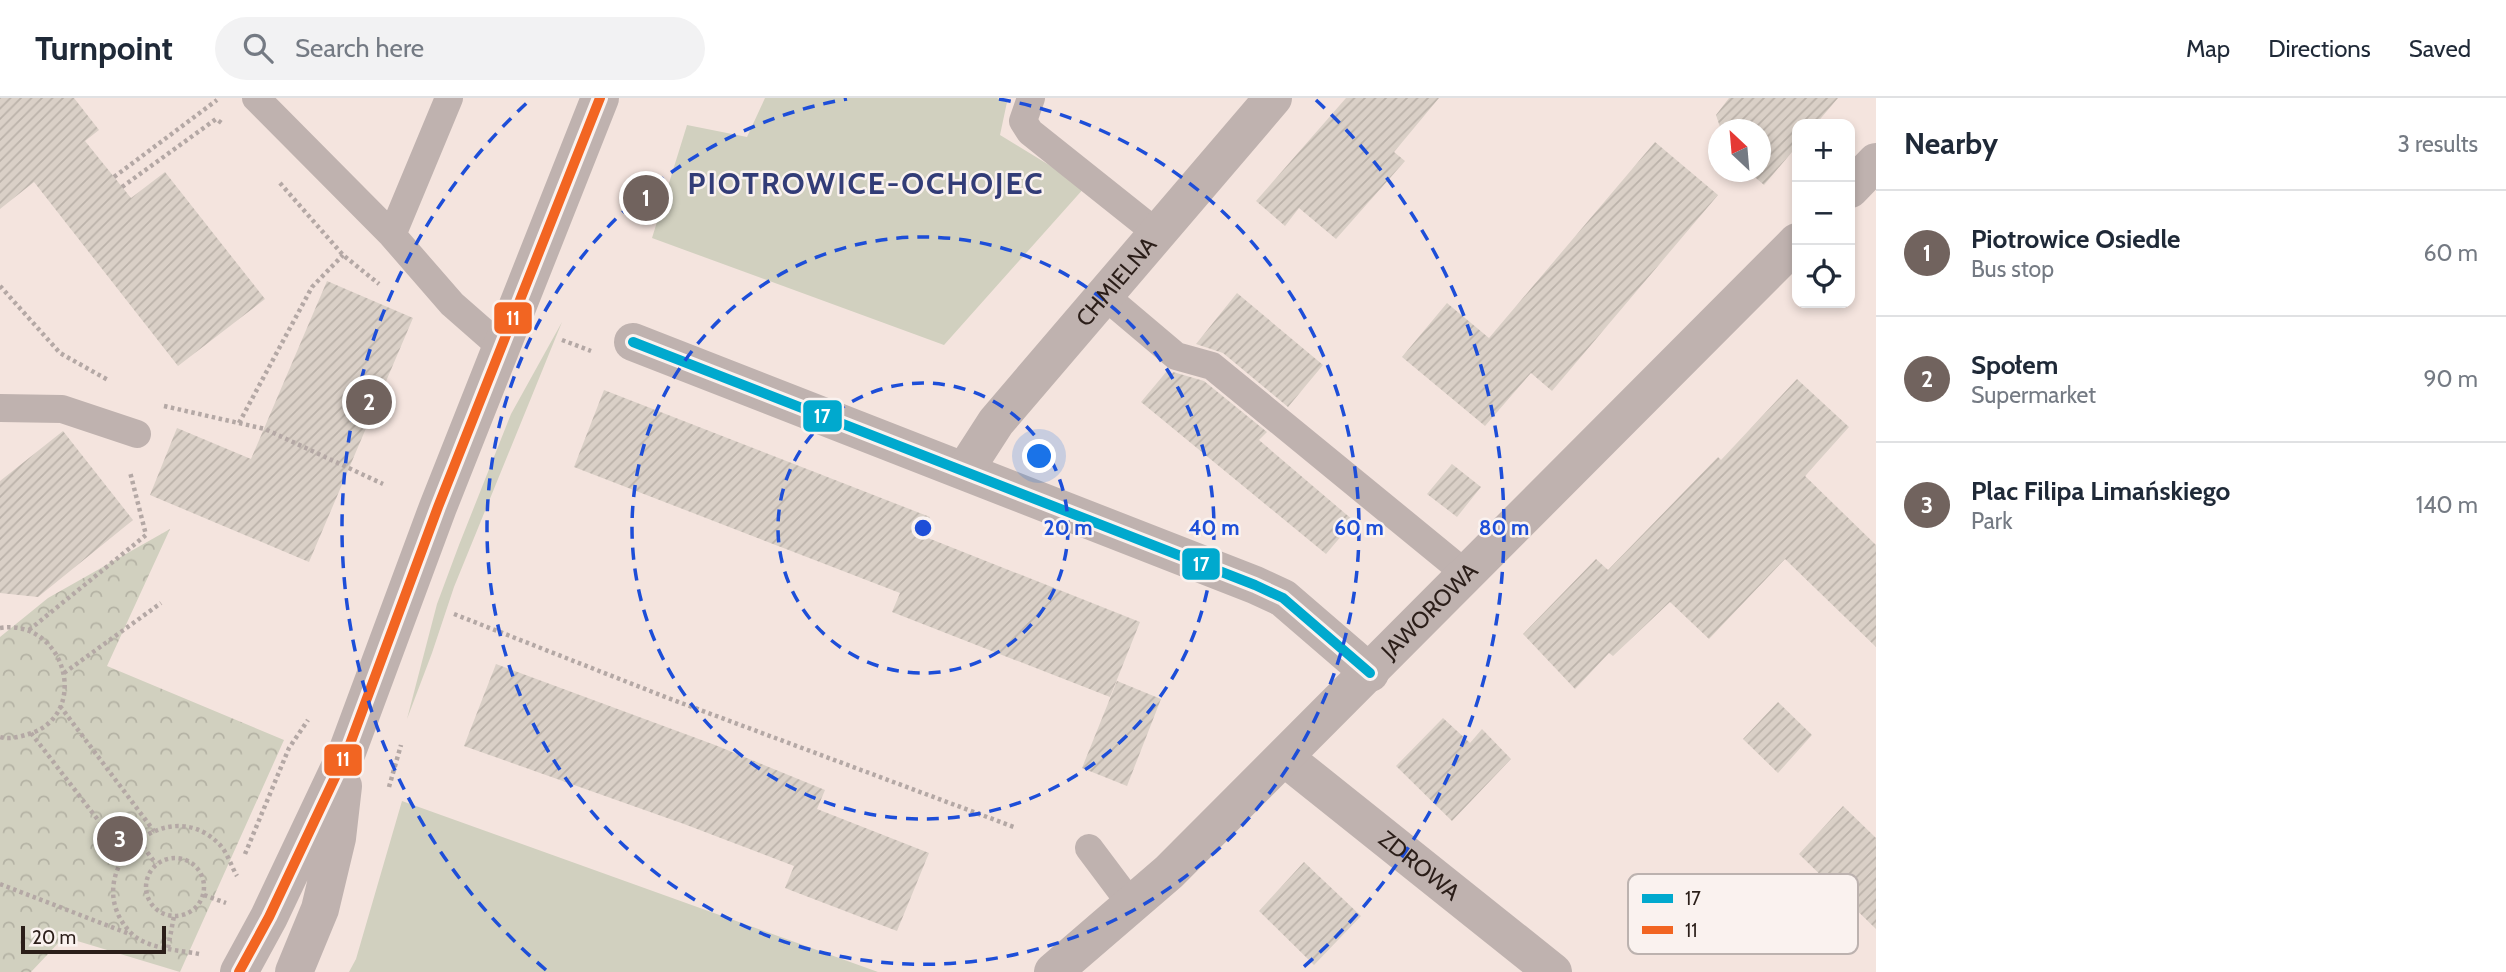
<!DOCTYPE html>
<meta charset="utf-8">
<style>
body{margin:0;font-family:Cabin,sans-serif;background:#f2f2f3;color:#1f2937}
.controls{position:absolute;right:21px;top:21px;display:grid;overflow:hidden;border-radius:14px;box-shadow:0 4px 10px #0003}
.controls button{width:63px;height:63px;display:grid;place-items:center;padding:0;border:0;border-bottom:2px solid #e0e1e3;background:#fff;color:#1f2937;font:35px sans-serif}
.compass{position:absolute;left:1708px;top:21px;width:63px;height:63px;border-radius:50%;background:#fff;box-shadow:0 4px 10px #0003;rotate:334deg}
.scale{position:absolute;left:21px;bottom:18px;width:145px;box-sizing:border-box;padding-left:7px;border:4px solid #2b1e19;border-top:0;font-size:19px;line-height:24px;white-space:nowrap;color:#2b1e19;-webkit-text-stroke:5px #faf2ef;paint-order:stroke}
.you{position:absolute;left:1040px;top:359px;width:24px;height:24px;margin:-18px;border:5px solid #fff;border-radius:50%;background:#1a73e8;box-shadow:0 0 0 10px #1a73e833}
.badge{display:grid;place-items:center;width:46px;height:46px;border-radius:50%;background:#71635e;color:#fff;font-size:23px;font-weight:700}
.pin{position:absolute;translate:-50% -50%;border:4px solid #fff;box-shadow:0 2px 7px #0006}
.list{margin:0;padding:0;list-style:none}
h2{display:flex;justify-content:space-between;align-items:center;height:91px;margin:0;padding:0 28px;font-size:30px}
h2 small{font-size:23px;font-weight:400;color:#747a83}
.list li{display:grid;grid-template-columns:46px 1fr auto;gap:21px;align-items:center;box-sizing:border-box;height:126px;padding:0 28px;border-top:2px solid #e0e1e3}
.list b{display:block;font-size:26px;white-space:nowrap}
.list p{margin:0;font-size:23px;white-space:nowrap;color:#747a83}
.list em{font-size:23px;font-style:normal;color:#747a83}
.icon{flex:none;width:38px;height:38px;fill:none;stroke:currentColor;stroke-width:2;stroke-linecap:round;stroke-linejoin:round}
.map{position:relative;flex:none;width:1876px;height:874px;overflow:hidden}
header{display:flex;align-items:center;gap:42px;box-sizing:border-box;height:98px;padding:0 35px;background:#fff;border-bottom:2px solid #e0e1e3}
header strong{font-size:33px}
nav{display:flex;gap:38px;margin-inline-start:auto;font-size:24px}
.search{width:490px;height:63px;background:#f2f2f3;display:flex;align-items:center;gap:18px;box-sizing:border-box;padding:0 24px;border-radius:38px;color:#747a83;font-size:26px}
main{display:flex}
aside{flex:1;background:#fff}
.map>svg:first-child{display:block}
.grass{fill:#d1d0bf}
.forest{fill:url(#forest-crowns)}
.building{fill:url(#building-hatch)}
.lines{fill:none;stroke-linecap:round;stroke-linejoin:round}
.path{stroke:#b4a8a5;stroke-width:4.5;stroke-dasharray:3.5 3.5;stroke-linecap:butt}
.service{stroke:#bfb2af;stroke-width:28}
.minor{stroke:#bfb2af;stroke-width:38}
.tertiary{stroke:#bfb2af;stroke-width:38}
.bus-1-casing{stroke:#faf2ef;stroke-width:16}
.bus-2-casing{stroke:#faf2ef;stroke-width:16}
.bus-1{stroke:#00a9ce;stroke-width:10}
.bus-2{stroke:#f26522;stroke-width:10}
.ring{fill:none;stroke:#1d4ed8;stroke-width:3.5;stroke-dasharray:12 9}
.labels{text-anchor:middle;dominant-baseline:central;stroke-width:5;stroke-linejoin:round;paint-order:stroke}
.street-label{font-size:23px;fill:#2b1e19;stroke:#faf2ef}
.district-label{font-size:30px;font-weight:bold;letter-spacing:2px;fill:#323c77;stroke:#faf2ef}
.key{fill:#faf2ef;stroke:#bcb2af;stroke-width:2}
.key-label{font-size:19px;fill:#2b1e19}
.centre{fill:#1d4ed8;stroke:#faf2ef;stroke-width:3.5}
.ring-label{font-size:21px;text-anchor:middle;font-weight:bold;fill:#1d4ed8;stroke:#faf2ef;stroke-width:5;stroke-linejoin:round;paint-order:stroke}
.line-badge{stroke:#faf2ef;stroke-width:2.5}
.badge-label{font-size:19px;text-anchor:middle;font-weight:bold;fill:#fff}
</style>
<header>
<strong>Turnpoint</strong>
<div class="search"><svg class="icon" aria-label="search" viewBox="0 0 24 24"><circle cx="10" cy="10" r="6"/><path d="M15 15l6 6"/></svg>Search here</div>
<nav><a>Map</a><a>Directions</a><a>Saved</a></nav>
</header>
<main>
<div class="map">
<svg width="1876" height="874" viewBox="0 0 1876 874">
<defs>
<pattern id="forest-crowns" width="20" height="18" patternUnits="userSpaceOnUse" patternTransform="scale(1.75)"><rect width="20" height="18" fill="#d1d0bf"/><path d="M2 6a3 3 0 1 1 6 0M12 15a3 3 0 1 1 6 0" fill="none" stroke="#b4b2a4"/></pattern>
<pattern id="building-hatch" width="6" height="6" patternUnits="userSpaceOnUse" patternTransform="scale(1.75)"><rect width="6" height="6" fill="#dad0c7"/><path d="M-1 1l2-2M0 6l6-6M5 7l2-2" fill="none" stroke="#bbb2aa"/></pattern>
</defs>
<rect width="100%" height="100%" fill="#f4e4de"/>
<path class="grass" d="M765 0H997L1007 4 1000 37 1085 89 944 247 652 140 687 27 747 39Z
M562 224 454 489 432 555 407 621 437 506 459 447 511 316Z
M402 703 878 874H349L356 861Z"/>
<path class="forest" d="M170 431 107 568 284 642 180 874 64 839 31 874H0V539L48 500Z"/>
<path class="building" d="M0 0H74L99 32 85 43 131 100 165 74 265 201 178 268 34 84 0 111Z
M1346 0H1439L1394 54 1405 63 1336 141 1299 110 1285 128 1256 103Z
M1729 0H1838L1816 26H1797V48L1764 87 1749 74H1760V32H1721L1716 17Z
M1655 44 1718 97 1552 293 1531 275 1485 328 1402 259 1447 205 1489 240Z
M327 183 413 220 309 464 150 397 177 330 251 361Z
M1237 195 1323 267 1288 309 1223 255 1196 246Z
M1167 273 1171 277 1173 274 1204 283 1267 334 1259 342 1354 423 1326 456 1141 304Z
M1797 281 1849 329 1805 378 1876 447V549L1785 461 1709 541 1670 504 1613 558 1609 555 1575 591 1523 536 1596 461 1608 472 1718 359 1721 362Z
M604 292 930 419 923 438 1140 524 1110 599 892 514 900 495 574 369Z
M63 333 133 422 38 499 0 495V383Z
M1452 366 1481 389 1457 419 1427 396Z
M496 566 715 647 825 692 817 711 929 755 897 833 785 790 794 768 684 726 464 648Z
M1117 583 1161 601 1127 688 1082 670Z
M1778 604 1812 637 1778 675 1743 641Z
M1443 620 1470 645 1482 631 1511 661 1452 723 1396 668Z
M1843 708 1876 740V831L1799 756Z
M1304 764 1361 818 1314 867 1259 813Z"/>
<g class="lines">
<path class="path" d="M114 79 217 2
M280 85 343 157 379 186
M122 89 216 21 223 26
M0 188 60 255 108 282
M562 242 591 253
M164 308 265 331 383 386
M239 325 312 189 343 157
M454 516 668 600 1014 729
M0 530C64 520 91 613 32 635 22 638 11 642 0 639
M29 532 146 437 130 374
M64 575 161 505
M60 608 154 733
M31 635 125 757
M389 689 401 647
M139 743 156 766
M245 756 289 650 308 622
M146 789a29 29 0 1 1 58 0a29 29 0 1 1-58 0Z
M0 786 132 837
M204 797 226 805
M168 850 174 818
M199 856C179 852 148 851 132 836 74 778 163 691 218 745 227 753 231 768 237 778"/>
<path class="service" d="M256 0 392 137 452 206 501 249
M1031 0 1023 23 1030 34 1158 136
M392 137 449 0
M1105 198 1176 258 1212 268 1466 476
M0 310 62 311 137 336
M1089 750 1131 806"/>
<g class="minor">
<path d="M1850 91 1876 64"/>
<path d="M633 244 1255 487 1283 500 1370 575"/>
<path id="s1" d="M965 372 996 324 1273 0"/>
<path id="s2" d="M1285 660 1553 874"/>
<path id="s3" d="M1053 874 1169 774 1797 144"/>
</g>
<path class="tertiary" d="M239 874 269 819 347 654 438 409 600 0
M294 874 320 811 337 740 343 688"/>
<defs>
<path id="bus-1" d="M633 244 1255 487 1283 500 1370 575"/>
<path id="bus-2" d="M239 874 269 819 347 654 438 409 600 0"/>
</defs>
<use href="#bus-1" class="bus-1-casing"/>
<use href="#bus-2" class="bus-2-casing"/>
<use href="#bus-1" class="bus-1"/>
<use href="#bus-2" class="bus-2"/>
</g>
<g class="ring">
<circle cx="923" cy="430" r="145"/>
<circle cx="923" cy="430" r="291"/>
<path d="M999 1A436 436 0 1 1 847 1"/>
<path d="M546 872A581 581 0 0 1 530 2M1316 2A581 581 0 0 1 1300 872"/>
</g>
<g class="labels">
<g class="street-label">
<text stroke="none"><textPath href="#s1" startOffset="242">CHMIELNA</textPath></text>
<text stroke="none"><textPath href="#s3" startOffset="522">JAWOROWA</textPath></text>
<text stroke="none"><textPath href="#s2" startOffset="172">ZDROWA</textPath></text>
</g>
<g class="district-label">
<text x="866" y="85">PIOTROWICE-OCHOJEC</text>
</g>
</g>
<rect x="1628" y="776" width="230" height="80" rx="10" class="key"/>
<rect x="1642" y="796" width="31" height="9" fill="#00a9ce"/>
<rect x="1642" y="828" width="31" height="8" fill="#f26522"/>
<g class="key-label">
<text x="1685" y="807">17</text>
<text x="1685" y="839">11</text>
</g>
<circle cx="923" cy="430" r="10" class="centre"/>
<g class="ring-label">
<text x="1068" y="437">20 m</text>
<text x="1214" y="437">40 m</text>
<text x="1359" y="437">60 m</text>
<text x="1504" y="437">80 m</text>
</g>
<g class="line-badge">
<rect x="493" y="203" width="40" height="34" rx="7" fill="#f26522"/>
<rect x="802" y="301" width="41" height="34" rx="7" fill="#00a9ce"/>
<rect x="1181" y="449" width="40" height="34" rx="7" fill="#00a9ce"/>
<rect x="323" y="645" width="40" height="34" rx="7" fill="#f26522"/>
</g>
<g class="badge-label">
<text x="513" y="227">11</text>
<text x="822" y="325">17</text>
<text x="1201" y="473">17</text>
<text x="343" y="668">11</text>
</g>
</svg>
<div class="controls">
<button>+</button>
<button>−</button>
<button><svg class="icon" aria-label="locate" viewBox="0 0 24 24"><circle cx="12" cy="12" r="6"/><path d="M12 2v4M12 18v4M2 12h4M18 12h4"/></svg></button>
</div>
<svg class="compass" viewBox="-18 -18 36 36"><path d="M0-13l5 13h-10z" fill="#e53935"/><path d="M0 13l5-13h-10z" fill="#747a83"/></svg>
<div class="scale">20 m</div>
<div class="you"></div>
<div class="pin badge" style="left:646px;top:100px">1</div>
<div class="pin badge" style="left:369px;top:304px">2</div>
<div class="pin badge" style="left:120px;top:741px">3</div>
</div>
<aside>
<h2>Nearby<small>3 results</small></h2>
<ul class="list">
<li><span class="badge">1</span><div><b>Piotrowice Osiedle</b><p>Bus stop</p></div><em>60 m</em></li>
<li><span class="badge">2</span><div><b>Społem</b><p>Supermarket</p></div><em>90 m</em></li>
<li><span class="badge">3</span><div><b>Plac Filipa Limańskiego</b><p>Park</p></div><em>140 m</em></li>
</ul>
</aside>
</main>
